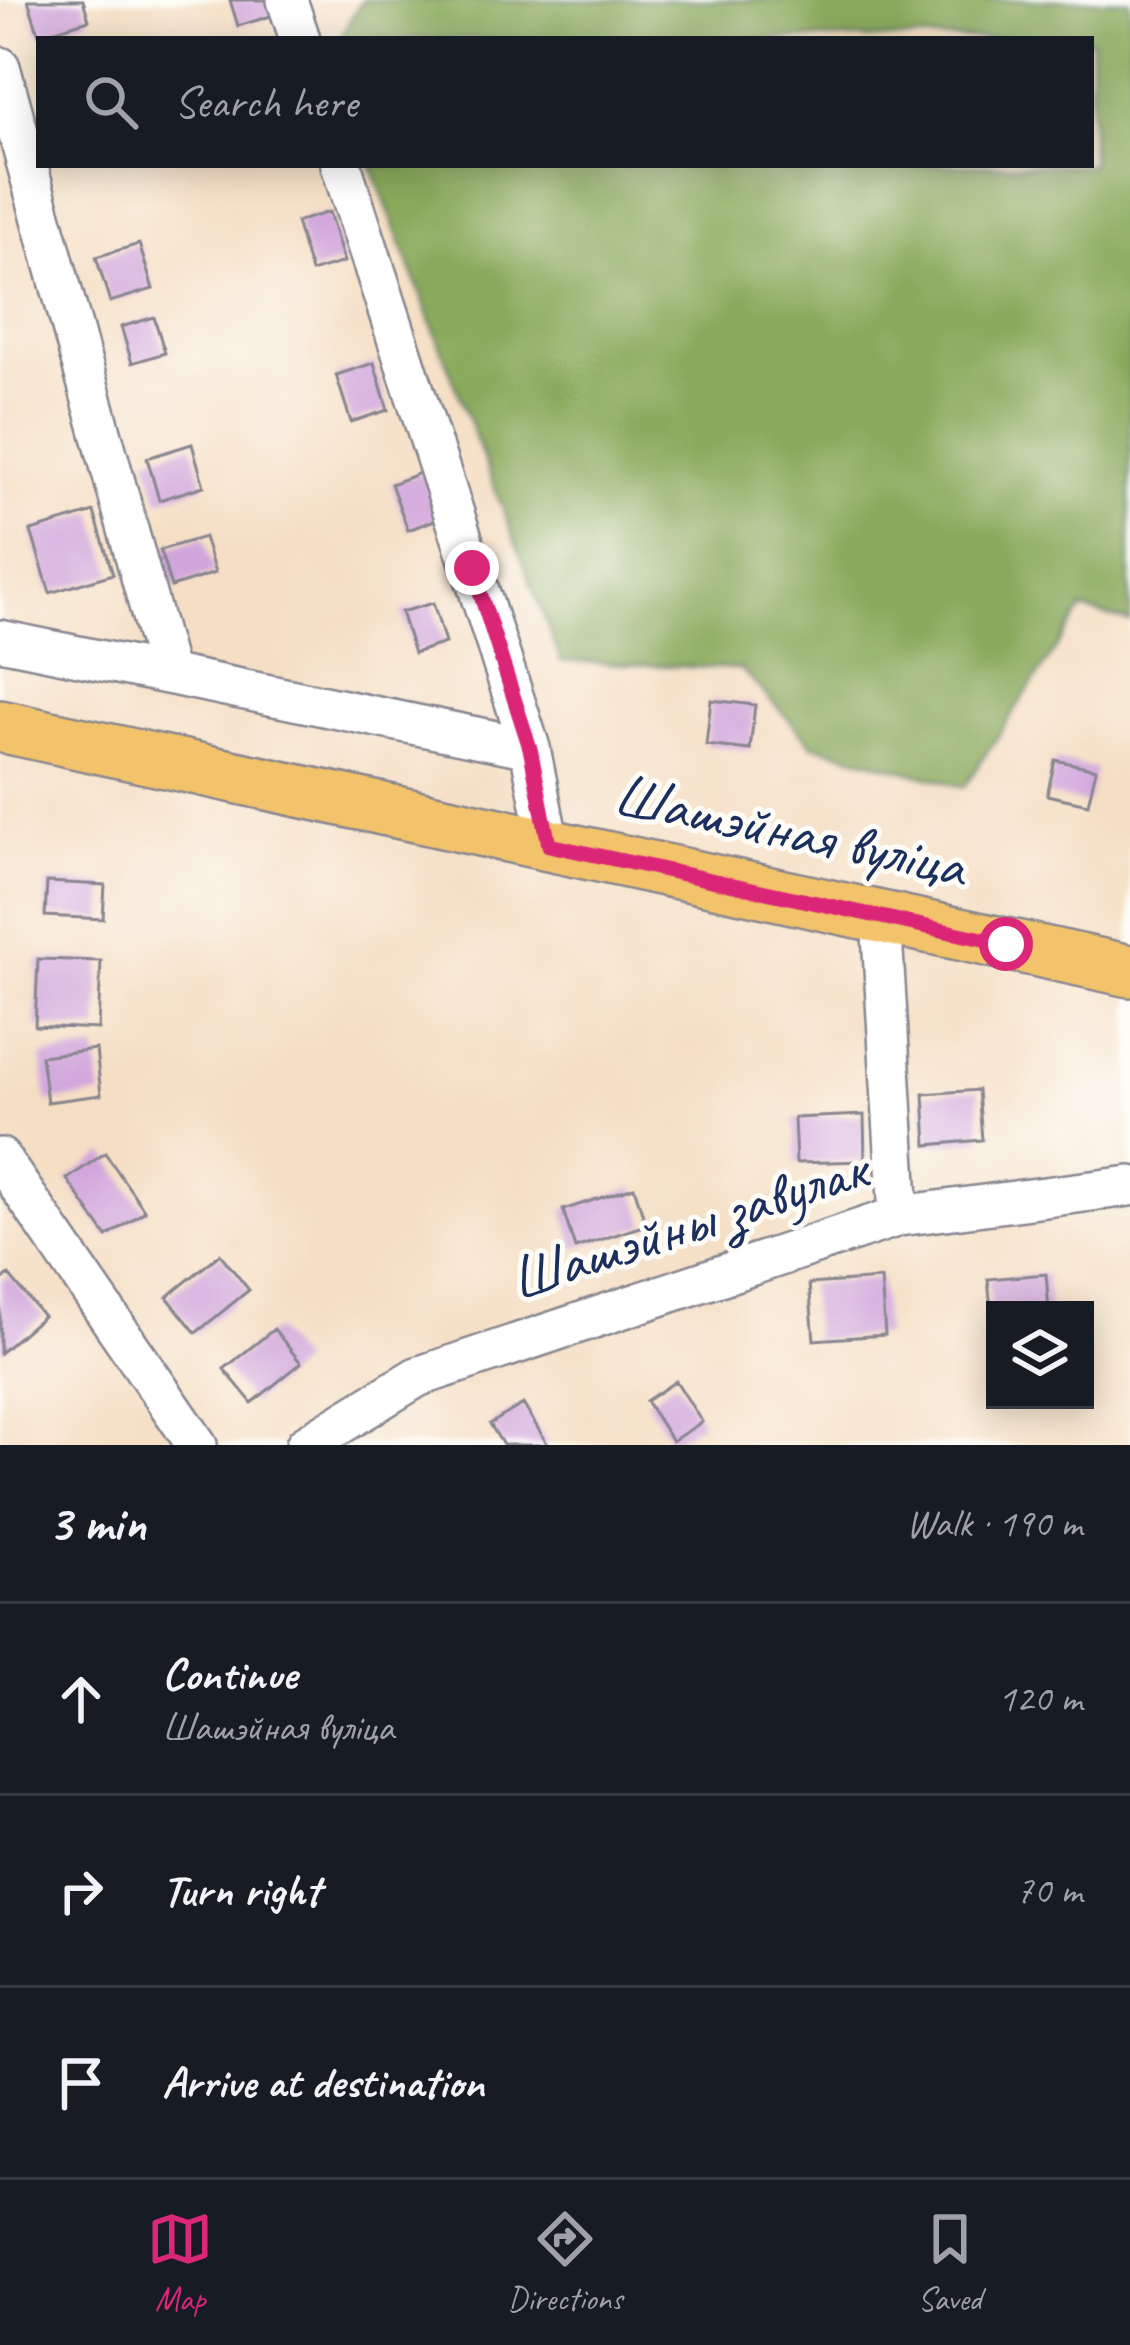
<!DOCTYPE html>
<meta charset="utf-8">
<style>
body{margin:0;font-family:Caveat,sans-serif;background:#242831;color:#f1f3f6}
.controls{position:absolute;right:36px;bottom:36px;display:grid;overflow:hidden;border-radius:0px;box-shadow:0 6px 30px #0003}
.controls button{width:108px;height:108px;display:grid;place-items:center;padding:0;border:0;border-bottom:3px solid #363941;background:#171b24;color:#f1f3f6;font:60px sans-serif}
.stop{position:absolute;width:36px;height:36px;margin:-27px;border:9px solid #db2777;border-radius:50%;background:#fff}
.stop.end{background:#db2777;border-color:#fff;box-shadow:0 3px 12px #0008}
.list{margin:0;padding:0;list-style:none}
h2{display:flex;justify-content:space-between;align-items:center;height:156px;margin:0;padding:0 48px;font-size:51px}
h2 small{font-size:39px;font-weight:400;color:#9ea1a6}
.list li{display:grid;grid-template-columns:78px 1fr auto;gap:36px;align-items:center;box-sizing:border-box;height:192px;padding:0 48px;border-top:3px solid #363941}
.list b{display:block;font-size:45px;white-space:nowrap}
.list p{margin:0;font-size:39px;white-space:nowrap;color:#9ea1a6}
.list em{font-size:39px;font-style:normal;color:#9ea1a6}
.icon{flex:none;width:66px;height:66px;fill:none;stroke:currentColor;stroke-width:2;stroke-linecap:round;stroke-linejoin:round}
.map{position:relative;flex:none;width:1130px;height:1445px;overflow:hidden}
.search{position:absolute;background:#171b24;box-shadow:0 6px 30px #0003;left:36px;right:36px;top:36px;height:132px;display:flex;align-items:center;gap:30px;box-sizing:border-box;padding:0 42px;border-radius:0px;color:#9ea1a6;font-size:45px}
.sheet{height:732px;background:#171b24}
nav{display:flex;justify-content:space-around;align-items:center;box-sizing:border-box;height:168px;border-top:3px solid #363941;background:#171b24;font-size:33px;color:#9ea1a6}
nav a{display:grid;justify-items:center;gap:6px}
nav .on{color:#db2777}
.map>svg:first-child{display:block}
.forest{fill:#8aa95c;stroke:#526c5d;stroke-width:3}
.building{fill:#d2a6dc}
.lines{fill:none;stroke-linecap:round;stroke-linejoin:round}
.minor-casing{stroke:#888690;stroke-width:44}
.major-casing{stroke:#888690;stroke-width:56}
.minor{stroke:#fff;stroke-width:39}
.major{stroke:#f2c36a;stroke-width:51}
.route{stroke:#db2777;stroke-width:15}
.labels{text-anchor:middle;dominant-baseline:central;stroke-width:10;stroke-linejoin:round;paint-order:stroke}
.street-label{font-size:60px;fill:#1b2f5e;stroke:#fdfcf7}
</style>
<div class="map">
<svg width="1130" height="1445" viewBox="0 0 1130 1445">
<rect width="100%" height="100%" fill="#fdfcf7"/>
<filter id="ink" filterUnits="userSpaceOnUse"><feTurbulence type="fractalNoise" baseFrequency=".00833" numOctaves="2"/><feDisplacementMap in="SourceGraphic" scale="24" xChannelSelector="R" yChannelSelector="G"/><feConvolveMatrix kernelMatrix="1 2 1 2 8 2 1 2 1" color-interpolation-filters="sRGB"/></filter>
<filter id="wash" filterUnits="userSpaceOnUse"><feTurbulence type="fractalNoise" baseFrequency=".004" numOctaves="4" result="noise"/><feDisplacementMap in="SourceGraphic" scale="48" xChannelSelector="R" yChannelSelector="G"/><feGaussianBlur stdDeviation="2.7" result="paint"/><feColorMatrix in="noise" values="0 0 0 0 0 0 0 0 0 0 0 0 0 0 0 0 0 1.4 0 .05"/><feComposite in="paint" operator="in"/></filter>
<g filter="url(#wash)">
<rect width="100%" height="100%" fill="#f5dec3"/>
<path class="forest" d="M362 0H1130V622L1082 609 964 787 813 745 741 669 561 661 371 165H1091V39H339Z"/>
<g id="blocks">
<path class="building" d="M28 0H83L89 20 39 35Z
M230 0H270L274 15 238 26Z
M329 212 344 262 311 272 296 222Z
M139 244 153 289 110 302 96 257Z
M154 317 165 353 132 363 121 327Z
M374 363 388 410 351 422 336 375Z
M192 444 204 486 159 500 147 458Z
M428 470 445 516 408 530 391 484Z
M94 512 113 574 50 593 31 531Z
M204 537 215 573 171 587 160 550Z
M433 603 445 643 414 653 401 612Z
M711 700 755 705 750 750 706 745Z
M1055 760 1096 769 1088 804 1047 795Z
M47 882 105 885 103 919 45 916Z
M38 959 101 961 98 1029 35 1026Z
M96 1049 101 1095 47 1102 41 1056Z
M978 1090 982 1140 927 1145 924 1094Z
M864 1115 865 1161 796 1163 794 1118Z
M105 1153 145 1211 107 1237 67 1179Z
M634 1187 646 1225 575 1248 563 1210Z
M220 1254 249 1290 196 1333 167 1297Z
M1046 1274 1049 1310H995V1319H992L988 1279Z
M9 1275 43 1316 0 1353V1282Z
M881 1279 885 1335 814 1340 809 1284Z
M274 1329 301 1363 252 1403 224 1369Z
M676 1381 702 1422 672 1441 646 1401Z
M523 1404 548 1445H503L490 1424Z"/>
</g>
</g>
<g filter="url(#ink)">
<use href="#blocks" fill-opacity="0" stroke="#888690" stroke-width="3"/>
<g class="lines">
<defs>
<path id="minor" d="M287 0 300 39
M0 67 168 674
M341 165 530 748
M0 640 530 748 549 845
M881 918 899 1216
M0 1158 197 1445
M306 1445 417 1377 899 1216 1130 1186"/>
<path id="major" d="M0 726 1130 971"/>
</defs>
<use href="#minor" class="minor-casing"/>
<use href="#major" class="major-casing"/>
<use href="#minor" class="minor"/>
<use href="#major" class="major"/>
</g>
</g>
<g class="lines" filter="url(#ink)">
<path class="route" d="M472 568 530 748 549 845 1006 944"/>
</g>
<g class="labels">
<g class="street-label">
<text transform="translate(790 830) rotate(12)">Шашэйная вуліца</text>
<text transform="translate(688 1224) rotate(-18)">Шашэйны завулак</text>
</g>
</g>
</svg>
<div class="controls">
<button><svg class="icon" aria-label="layers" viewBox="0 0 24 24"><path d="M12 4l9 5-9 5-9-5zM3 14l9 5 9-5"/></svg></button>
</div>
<div class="stop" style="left:1006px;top:944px"></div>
<div class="stop end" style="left:472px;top:568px"></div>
<div class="search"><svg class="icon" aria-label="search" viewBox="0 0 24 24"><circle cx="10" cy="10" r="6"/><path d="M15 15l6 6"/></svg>Search here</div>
</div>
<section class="sheet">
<h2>3 min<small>Walk · 190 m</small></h2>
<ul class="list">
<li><svg class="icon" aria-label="ahead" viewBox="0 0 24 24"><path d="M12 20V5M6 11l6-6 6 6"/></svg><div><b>Continue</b><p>Шашэйная вуліца</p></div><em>120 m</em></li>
<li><svg class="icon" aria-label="right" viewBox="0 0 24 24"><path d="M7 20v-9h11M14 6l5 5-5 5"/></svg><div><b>Turn right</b></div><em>70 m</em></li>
<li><svg class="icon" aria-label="arrive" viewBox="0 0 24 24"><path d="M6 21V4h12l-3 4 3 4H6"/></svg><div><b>Arrive at destination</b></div></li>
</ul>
</section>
<nav>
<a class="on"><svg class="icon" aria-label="map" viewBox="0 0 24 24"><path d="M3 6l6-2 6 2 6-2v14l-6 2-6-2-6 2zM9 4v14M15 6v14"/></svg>Map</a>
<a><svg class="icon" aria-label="directions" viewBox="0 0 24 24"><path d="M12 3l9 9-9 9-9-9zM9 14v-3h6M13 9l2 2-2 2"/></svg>Directions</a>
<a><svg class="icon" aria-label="saved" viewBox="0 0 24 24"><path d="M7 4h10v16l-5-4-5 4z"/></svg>Saved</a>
</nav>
